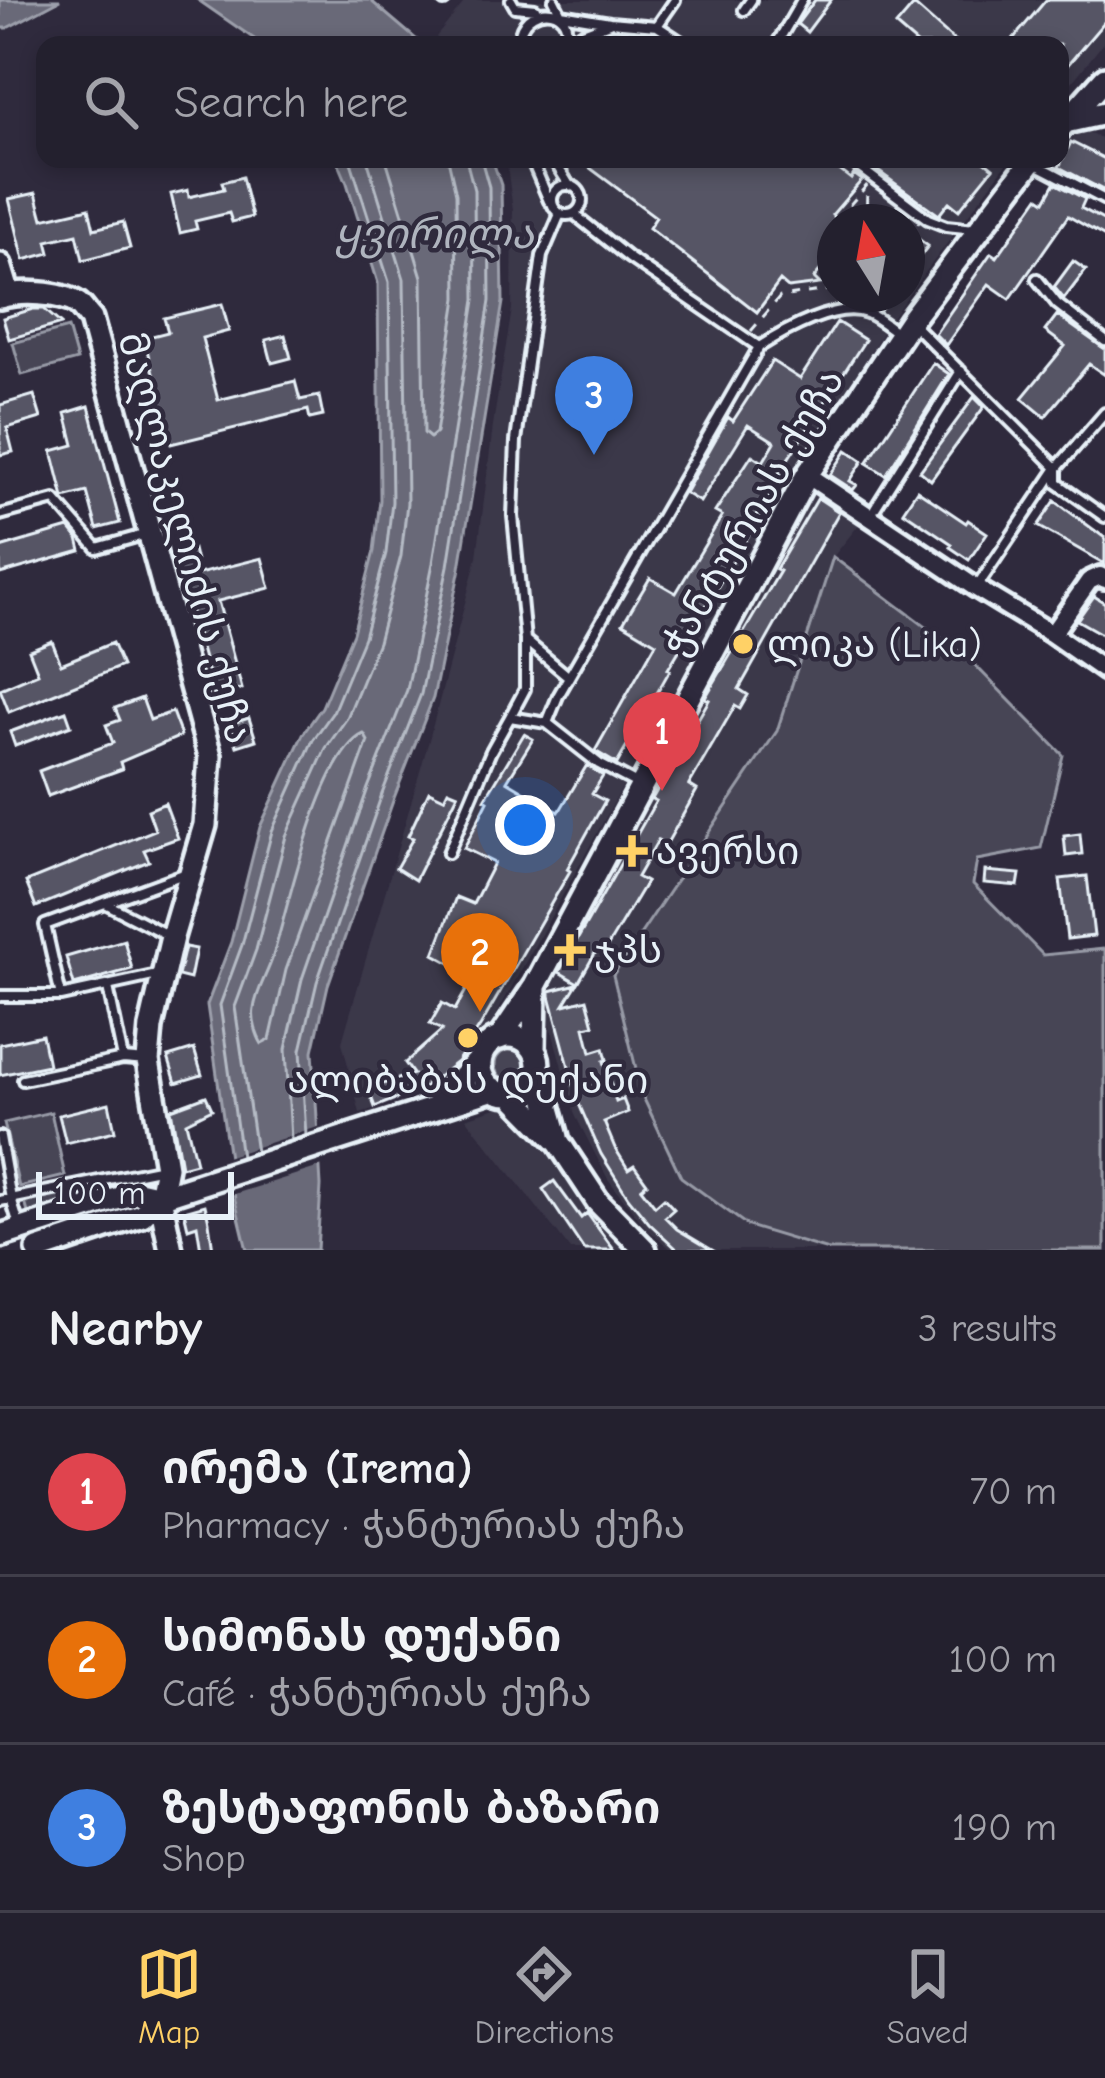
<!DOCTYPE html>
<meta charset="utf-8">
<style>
body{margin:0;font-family:"Comic Neue","Noto Sans Georgian",sans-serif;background:#2b2836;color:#f1f3f6}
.compass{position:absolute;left:817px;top:204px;width:108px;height:108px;border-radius:50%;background:#23202e;box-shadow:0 6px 18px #0003;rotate:349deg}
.scale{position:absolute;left:36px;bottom:30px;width:198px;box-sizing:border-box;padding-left:12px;border:6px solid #e8f1f8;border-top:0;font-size:33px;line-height:42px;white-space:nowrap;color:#e8f1f8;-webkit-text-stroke:9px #2f2a3d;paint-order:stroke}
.you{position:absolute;left:525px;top:825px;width:42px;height:42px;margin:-30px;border:9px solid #fff;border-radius:50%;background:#1a73e8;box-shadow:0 0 0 18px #1a73e833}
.badge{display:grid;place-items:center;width:78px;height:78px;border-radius:50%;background:#ffd166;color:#fff;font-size:39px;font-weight:700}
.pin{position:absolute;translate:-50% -99px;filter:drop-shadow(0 3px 6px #0008)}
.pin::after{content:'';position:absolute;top:63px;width:42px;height:36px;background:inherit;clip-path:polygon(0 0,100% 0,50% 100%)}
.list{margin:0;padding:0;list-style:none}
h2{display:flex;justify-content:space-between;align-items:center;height:156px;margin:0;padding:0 48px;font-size:51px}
h2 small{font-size:39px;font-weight:400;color:#a3a3aa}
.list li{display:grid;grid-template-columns:78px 1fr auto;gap:36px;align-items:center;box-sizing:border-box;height:168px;padding:0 48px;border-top:3px solid #403e4a}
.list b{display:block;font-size:45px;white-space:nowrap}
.list p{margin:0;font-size:39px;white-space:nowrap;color:#a3a3aa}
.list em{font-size:39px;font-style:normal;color:#a3a3aa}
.icon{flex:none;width:66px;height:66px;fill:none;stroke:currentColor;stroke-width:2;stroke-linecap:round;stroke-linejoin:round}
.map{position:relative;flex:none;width:1105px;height:1250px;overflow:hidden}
.search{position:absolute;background:#23202e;box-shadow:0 6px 18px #0003;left:36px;right:36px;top:36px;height:132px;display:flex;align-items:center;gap:30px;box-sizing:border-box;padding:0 42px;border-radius:24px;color:#a3a3aa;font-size:45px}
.sheet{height:660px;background:#23202e}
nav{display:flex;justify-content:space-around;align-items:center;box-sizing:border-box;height:168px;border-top:3px solid #403e4a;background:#23202e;font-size:33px;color:#a3a3aa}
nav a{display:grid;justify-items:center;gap:6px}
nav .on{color:#ffd166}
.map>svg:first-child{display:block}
.built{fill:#3b3749;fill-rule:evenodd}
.green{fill:#464455;stroke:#979aa6;stroke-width:3}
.water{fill:#696978;stroke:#9c9fab;stroke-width:3}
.pier{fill:#2f2a3d}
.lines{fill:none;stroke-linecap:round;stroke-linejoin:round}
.shore{stroke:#b5bbc5;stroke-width:3}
.building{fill:#575565;stroke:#e8f1f8;stroke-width:3}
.service-casing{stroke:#e8f1f8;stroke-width:16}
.minor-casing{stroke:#e8f1f8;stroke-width:26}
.tertiary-casing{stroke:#e8f1f8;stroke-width:30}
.path{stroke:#e8f1f8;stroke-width:3;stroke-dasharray:9 9;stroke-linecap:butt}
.service{stroke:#2f2a3d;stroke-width:8}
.minor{stroke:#2f2a3d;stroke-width:16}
.tertiary{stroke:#2f2a3d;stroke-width:21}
.poi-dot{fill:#ffd166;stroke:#2f2a3d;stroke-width:4.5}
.labels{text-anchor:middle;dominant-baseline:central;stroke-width:9;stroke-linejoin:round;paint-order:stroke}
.street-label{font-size:39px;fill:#e8f1f8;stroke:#2f2a3d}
.poi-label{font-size:39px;fill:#e8f1f8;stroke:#2f2a3d;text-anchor:start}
.water-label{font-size:42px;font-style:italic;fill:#afb4be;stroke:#2f2a3d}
</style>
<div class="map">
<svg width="1105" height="1250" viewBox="0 0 1105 1250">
<rect width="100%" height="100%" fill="#2f2a3d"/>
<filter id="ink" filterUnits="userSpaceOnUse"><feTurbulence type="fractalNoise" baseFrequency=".00833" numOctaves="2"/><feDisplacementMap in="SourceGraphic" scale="24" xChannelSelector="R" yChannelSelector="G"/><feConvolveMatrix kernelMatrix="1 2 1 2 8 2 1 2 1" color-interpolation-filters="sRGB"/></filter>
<g filter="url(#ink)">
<path class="built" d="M466 0H1105V41L1060 97V45H443L436 37Z
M1080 128 1105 140V206L1042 172 1053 159H1060V151Z
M506 159H1010L890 320 800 468 485 1035 426 1092 360 1113 342 1042 429 740 477 557 494 418 512 309 513 210ZM835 222H907V294H835Z
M812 491 861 522 833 557 777 731 613 975 748 1226 828 1250H672L646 1228 608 1179 575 1115 545 1005 543 988Z
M502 1106 547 1143 592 1207 629 1250H571L466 1118Z"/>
<path class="green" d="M68 328 77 360 22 375 13 343Z
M833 557 970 660 1063 755 1041 848 977 860 973 884 1043 955 1105 949V1250H828L748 1226 681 1177 643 1097 613 975 777 731Z
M495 1065a15 15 0 1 1 30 0a15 15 0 1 1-30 0Z
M51 1112 65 1176 19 1187 4 1123Z
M101 1185 104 1197 30 1220 25 1202Z"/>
<path class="water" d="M0 0H60L7 28H0Z
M198 0H370L423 45H263Z
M337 159H492L501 185 503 302 460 568 433 698 394 798 328 985 313 1051 321 1186 317 1250H247L235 1200 207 1005 231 942 260 827 303 734 322 707 353 633 374 551 380 500 378 283 347 183Z"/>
<path class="pier" d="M324 1125 326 1165 228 1196 223 1158Z"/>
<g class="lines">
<path class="shore" d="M386 159 422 277 424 433 430 438 436 433 457 298 456 194 448 159
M364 734 368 741 286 970 270 1040 262 1044C257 1036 252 1020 254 1009 256 991 268 973 273 956 288 909 320 753 364 734Z
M306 1136 301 1050 317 982 382 794 421 694 448 566 490 301 489 187 481 159
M291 1140 286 1049 302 979 368 788 407 690 433 563 475 300 474 190 466 159
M256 1152 235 1007 256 950 286 836 326 748 347 718 378 642 401 556 407 503 404 279 367 159
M241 1157 220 1005 242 945 272 831 313 740 333 712 364 637 386 553 392 502 389 282 350 159"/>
</g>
<path class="building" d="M815 0H831L807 32 797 24Z
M1046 0H1105V21L1060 74V45H1008Z
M914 5 959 45H918L896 26Z
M1071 142 1105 159V191L1059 167Z
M578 159H825L851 179 854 174 862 180 832 215 835 218V252L814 278 820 284 788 288 780 281 757 312 649 228 656 217Z
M866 159H982L993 168 959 210 949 202 939 215 864 161Z
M242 177 252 217 232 222 229 213 195 221 197 229 180 233 171 194 188 190 189 197 224 189 222 182Z
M1055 183 1085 199 1081 208 1105 221V237L1068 216 1010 299 989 284 946 345 935 334 991 253 997 257 1039 197 1045 201Z
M36 193 43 219 89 208 94 229 123 222 130 248 83 260 77 234 47 241 50 253 24 260 9 199Z
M913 235 928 246 907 274V242Z
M1073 261 1086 270 1064 299 1054 287Z
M868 294H892L880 311 862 303Z
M222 304 229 331 202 338 218 400 295 381 300 400 319 396 323 416 310 419 308 410 171 444 144 338 168 332 164 318Z
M33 309H44L61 324 9 339 3 318Z
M1057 315 1105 349V375L1089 364 1045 417 1022 398 1065 346 1045 331Z
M837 322 865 340 779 473 783 476 756 517 759 518 668 669 670 670 617 764 595 751 656 643 623 623 650 578 676 593 722 516 715 512 752 455 763 462 775 442 748 425 700 502 685 493 728 417 733 421 772 361 800 379Z
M285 335 291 358 272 363 266 340Z
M933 363 949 374 886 475 867 463Z
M34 395 41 418 7 428 13 452 0 455V405Z
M974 397 984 407 931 480 920 471Z
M89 406 120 523 97 529 87 492 64 498 52 451 74 445 66 413Z
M847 450 863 461 850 481 857 485 853 490 830 475Z
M917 490 966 523 968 520 987 533 969 560 950 547 952 544 903 511Z
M818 498 839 512 739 689 748 695 740 709 735 706 689 785 697 790 666 845 658 840 637 877 646 882 603 954 597 950 578 983 559 972 656 801 652 799 709 700 705 698 780 571 776 569Z
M1055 501 1105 538V564L1038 526Z
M69 528 78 539 81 551 0 574V548Z
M193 549 199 574 262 558 270 588 218 601 242 689 214 696 190 608 186 609 171 554Z
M1094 596 1105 603V636L1077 620Z
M52 641 61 664 112 643 122 666 9 712 0 689 38 673 29 650Z
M142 698 150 720 172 712 181 736 120 762 122 769 48 796 39 771 113 743 106 725 120 720 115 708Z
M66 711 71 725 15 746 10 732Z
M249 718 256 740 237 746 230 724Z
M524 734 533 739 507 781 559 812 587 765 603 776 592 794 605 801 567 869 570 871 481 1025 457 1062 423 1088 375 1107 368 1089 413 1074 405 1063 442 1030 430 1024 442 1003 455 1010 474 976 434 954 456 897 473 904 494 863 464 848 488 801 485 799Z
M448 790 458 794 415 880 396 868 413 838 408 836 429 791 444 798Z
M165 803 178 838 144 850 149 861 36 907 26 882 155 830 148 810Z
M1080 834 1082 854 1066 856 1064 836Z
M985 871 1020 874 1018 886 984 883Z
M1087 876 1094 936 1067 939 1060 879Z
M124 940 132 969 74 985 66 957Z
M185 947 196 949 190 979 178 976Z
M577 984 564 1005 587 999 594 1025 585 1027 591 1052 604 1048 607 1060 604 1061 616 1102 623 1099 628 1112 604 1122 615 1148 628 1169 634 1165 647 1183 641 1188 655 1206 664 1198 674 1209 665 1217 677 1229 712 1250H678L649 1223 628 1197 601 1154 579 1104 550 996V991Z
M42 1035 48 1065 0 1075V1044Z
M194 1049 202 1075 176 1083 168 1057Z
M206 1096 212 1109 186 1122 196 1163 181 1167 171 1109Z
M109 1103 115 1131 66 1143 59 1115Z
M554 1181 581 1218 587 1213 614 1250H584L543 1189Z
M205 1205 209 1222 213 1250H201L197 1225 188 1228 184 1211Z"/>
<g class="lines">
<defs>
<path id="service" d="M511 0 515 7 535 9
M554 0 561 14 610 22 657 26 686 45
M444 1 445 0
M744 10 751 0
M657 26 675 0
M526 45 520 33C529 0 580 6 563 45
M564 45 583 33 609 23
M776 45 802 0
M531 159 549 201
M553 159 569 185
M848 159 928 219 946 226 975 229
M1032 162 1105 200
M552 200a15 15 0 1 1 30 0a15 15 0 1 1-30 0Z
M560 214 542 256 516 441 513 516 525 640 569 677
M574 214 629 258 759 347
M1037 279 1057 304 1105 341
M911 322 1057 468V483L1105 517
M0 515 55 500 97 548 147 534
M870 516 961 371
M977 587 1057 468 1105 413
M510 717 525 689V641
M639 785 599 764 547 723 558 696 759 347C784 331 837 301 867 313 879 318 890 328 900 335
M448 853 491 751 510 717 547 723
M105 903 171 937
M108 987 123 1059
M0 996H61L162 974
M61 996 45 925 189 872
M23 1080 123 1059 147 1061
M0 1137 11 1199 20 1228
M0 1201 163 1168"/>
<path id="minor" d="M807 475 976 588 1052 634 1105 671
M1052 634 1089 581 1100 576 1105 579"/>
<path id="tertiary" d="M1065 122 1105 113
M1060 128 1105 78
M0 265 9 295
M0 297C20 291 60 292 78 304 83 308 86 314 91 319L210 756 205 825 172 937 151 1027 148 1061 166 1167 160 1197 171 1250
M480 1065a29 29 0 1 1 58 0a29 29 0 1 1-58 0Z
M500 1038 535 986 807 475 910 321 1033 159
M534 1050 535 986
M538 1069 557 1137
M511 1094 559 1143 598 1202 645 1250
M436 1105 481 1058
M0 1236 138 1192 160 1197
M38 1250 142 1215 160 1197 494 1089"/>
</defs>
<use href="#service" class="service-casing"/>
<use href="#minor" class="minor-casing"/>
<use href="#tertiary" class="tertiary-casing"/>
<path class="path" d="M850 222 847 208 868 184
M866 222 867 188
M907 238 919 222
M834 287 828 261 835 260
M751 331 780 297 835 289"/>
<use href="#service" class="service"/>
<use href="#minor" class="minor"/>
<use href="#tertiary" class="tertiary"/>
</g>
</g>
<g class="poi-dot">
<circle cx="743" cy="644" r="12"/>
<path d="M626 833h12v12h12v12h-12v12h-12v-12h-12v-12h12z"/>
<path d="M564 932h12v12h12v12h-12v12h-12v-12h-12v-12h12z"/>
<circle cx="468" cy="1038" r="12"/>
</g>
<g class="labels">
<g class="street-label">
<text transform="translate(753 512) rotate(-60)">ჭანტურიას ქუჩა</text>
<text transform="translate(185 538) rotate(75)">მაღლაკელიძის ქუჩა</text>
</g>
<g class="poi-label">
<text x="767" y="644">ლიკა (Lika)</text>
<text x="656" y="851">ავერსი</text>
<text x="594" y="950">ჯპს</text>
<text x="468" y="1080" text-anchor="middle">ალიბაბას დუქანი</text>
</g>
<g class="water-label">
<text x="434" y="234">ყვირილა</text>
</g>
</g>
</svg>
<svg class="compass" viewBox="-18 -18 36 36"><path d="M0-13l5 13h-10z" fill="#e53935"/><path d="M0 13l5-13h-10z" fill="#a3a3aa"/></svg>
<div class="scale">100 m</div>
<div class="you"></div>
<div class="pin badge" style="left:662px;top:791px;background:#e0444e">1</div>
<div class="pin badge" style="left:480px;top:1012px;background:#e8710a">2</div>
<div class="pin badge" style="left:594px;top:455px;background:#3f7fe0">3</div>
<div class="search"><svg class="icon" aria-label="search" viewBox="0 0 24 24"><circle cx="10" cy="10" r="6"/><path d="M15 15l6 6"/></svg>Search here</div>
</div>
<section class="sheet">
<h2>Nearby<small>3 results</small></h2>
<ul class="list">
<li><span class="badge" style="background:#e0444e">1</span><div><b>ირემა (Irema)</b><p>Pharmacy · ჭანტურიას ქუჩა</p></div><em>70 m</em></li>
<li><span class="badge" style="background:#e8710a">2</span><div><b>სიმონას დუქანი</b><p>Café · ჭანტურიას ქუჩა</p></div><em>100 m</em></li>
<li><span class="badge" style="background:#3f7fe0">3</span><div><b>ზესტაფონის ბაზარი</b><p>Shop</p></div><em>190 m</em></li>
</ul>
</section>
<nav>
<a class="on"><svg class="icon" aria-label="map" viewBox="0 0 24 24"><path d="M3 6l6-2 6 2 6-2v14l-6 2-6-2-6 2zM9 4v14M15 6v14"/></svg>Map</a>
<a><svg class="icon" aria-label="directions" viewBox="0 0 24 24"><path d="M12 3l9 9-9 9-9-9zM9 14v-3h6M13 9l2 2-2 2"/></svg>Directions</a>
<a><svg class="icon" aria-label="saved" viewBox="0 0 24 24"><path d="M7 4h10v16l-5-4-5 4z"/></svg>Saved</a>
</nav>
